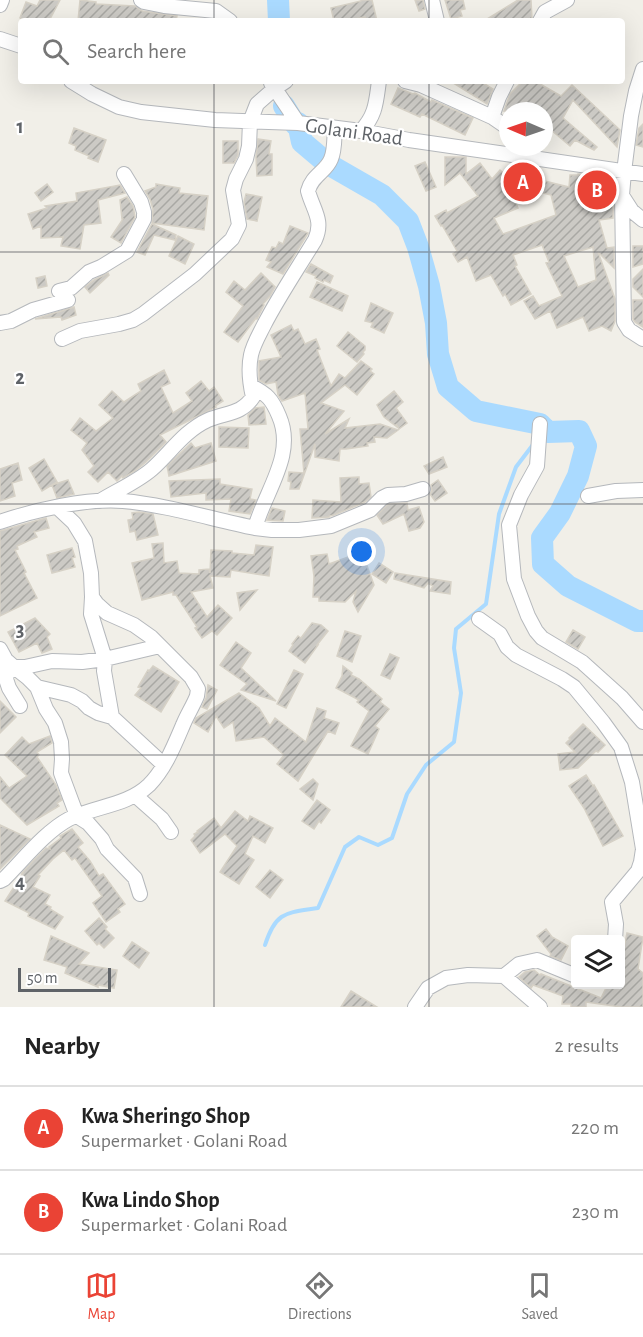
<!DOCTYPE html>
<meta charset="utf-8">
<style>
body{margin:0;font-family:"Alegreya Sans",sans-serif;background:#f6f6f6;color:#222}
.controls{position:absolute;right:18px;bottom:18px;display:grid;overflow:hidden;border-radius:6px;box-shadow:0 6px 24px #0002}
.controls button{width:54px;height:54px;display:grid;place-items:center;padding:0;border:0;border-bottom:2px solid #e0e0e0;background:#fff;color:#222;font:30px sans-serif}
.compass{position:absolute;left:499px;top:102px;width:54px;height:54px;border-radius:50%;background:#fff;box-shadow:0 6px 24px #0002;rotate:272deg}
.scale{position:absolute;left:18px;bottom:15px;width:93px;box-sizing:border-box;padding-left:6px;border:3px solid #5f6368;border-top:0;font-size:16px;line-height:21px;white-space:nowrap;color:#5f6368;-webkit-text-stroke:4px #fff;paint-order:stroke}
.you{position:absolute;left:362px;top:552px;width:21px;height:21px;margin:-15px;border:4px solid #fff;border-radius:50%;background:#1a73e8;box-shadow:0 0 0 9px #1a73e833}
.badge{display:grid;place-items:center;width:39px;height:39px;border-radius:50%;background:#ea4335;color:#fff;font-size:20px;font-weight:700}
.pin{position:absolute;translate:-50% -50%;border:3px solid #fff;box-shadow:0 2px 6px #0006}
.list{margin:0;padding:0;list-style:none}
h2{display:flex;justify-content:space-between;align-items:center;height:78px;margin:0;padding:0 24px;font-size:26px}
h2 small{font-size:20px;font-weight:400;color:#767676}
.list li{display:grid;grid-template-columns:39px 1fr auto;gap:18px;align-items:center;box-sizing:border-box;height:84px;padding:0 24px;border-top:2px solid #e0e0e0}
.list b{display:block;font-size:22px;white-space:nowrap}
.list p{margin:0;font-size:20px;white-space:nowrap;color:#767676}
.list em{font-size:20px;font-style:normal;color:#767676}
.icon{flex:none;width:33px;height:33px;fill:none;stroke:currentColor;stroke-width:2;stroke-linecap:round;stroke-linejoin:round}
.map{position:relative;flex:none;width:643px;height:1007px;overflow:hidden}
.search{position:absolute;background:#fff;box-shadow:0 6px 24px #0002;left:18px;right:18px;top:18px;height:66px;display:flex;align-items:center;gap:15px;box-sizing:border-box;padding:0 21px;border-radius:6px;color:#767676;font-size:22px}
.sheet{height:246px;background:#fff}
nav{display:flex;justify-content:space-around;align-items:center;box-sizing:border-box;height:84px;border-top:2px solid #e0e0e0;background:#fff;font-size:16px;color:#767676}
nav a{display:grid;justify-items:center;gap:3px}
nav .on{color:#ea4335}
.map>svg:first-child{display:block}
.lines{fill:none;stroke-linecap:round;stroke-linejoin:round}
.stream{stroke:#aadaff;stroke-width:4}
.river{stroke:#aadaff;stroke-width:22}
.building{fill:url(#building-hatch);stroke:#d6d1c6;stroke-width:1.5;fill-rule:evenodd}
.minor-casing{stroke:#b5b8bc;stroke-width:16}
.minor{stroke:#fff;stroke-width:14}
.grid{fill:none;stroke:#5f6368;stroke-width:1.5;stroke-opacity:0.55}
.labels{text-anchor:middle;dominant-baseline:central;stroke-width:4.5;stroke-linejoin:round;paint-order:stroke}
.street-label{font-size:21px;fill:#5f6368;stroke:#fff}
.grid-label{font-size:20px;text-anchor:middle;font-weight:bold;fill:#5f6368;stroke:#fff;stroke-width:4.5;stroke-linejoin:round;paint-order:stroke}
</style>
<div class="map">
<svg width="643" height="1007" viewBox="0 0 643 1007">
<defs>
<pattern id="building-hatch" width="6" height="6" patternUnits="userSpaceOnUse" patternTransform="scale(1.5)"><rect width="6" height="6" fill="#cccac5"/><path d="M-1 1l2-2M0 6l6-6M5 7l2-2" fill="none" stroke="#a9a8a4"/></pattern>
</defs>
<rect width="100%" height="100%" fill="#f1efe8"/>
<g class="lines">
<path class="stream" d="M265 945C276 911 286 913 318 908L345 847 359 837 378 845 392 838 407 794 426 765 454 742 461 693 454 648 456 629 486 604 499 514 516 467 535 442"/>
<path class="river" d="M278 0 279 21
M284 106 295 124 298 123 302 142 328 164 382 195 408 221 418 247 429 286 436 323 438 354 448 387 476 411 540 424 548 432 579 431 586 446 578 476 560 513 542 538 543 564 568 586 637 621H643"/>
</g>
<path class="building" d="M40 0H60L49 21H26L20 18 26 2 37 6Z
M80 0 96 2V4L135 6 142 11 177 16 176 21H78Z
M361 0H372L377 21H366L365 17 345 21H334L331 8 361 1Z
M415 0H423L425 9 419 11Z
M445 0H463L465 9 460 10 462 16 451 19Z
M518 0H531L532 19 484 21Z
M450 81H480L493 89 487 104Z
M523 81H535L561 96 572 85 620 130 617 147 573 100 563 118 597 147 594 150 575 140 570 146 544 124V111H504L510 94Z
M398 88 413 94 415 93 431 102 432 100 473 118 465 135 422 114 420 117 391 104Z
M643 124V147L636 145 639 128Z
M74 128 106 140 98 162 88 158 89 156 75 150 76 146 69 143Z
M258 139 271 141 269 154H272V175L257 176 256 157Z
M223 141H238V155L234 163H223Z
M445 157H466V174L480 163 492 179 500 170 508 177 510 173 516 175V174L569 187 570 175H578V174L590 175V179L613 180V218L599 220 607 248 614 247V268L598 252 615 299V321L611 331 602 326 589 331 583 317 557 328 550 311 535 319 524 301 533 296 539 306 562 296 546 263 549 262 542 245 513 255 517 265 515 266 531 294 511 305 505 294 503 296 491 275 476 281 467 257 458 262 453 254 457 251 442 225 441 226 435 216 446 210 447 213 478 196 460 173 445 185ZM508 184 551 195 556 215 503 234 494 218 518 208ZM593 247 596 280 578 287 564 256Z
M425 162 436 187 426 191 415 166Z
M47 184 53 192 41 201 35 193Z
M156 184 180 188 179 193 208 196 204 230 152 223 153 209 150 199 145 191 156 187Z
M120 185 125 193 98 200 101 223 84 225 80 249 61 246 63 237 41 238V226L33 229 28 214 47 208 45 206 77 201 76 193Z
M246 194 262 197 257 221 247 219 244 202Z
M127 197 133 206 135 217 121 243 111 237 123 219H122L120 200Z
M152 224 176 235 175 240 154 235 145 255 137 252Z
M290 226 308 233 283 274 267 267 271 262 266 260 272 247 276 248 279 242 283 244Z
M178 236 194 244 185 264 169 256Z
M633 246H643V264L633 267Z
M311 264 333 276 330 283 324 280 323 282 315 278 316 276 306 272Z
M643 269V297L633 287V279Z
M108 273 109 275 90 293 85 287 94 280Z
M261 273 275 287 270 296 263 304 264 305 257 319 256 318 238 342 224 332 243 306 226 292 234 281 245 290Z
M45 276 47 286 38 288 36 278Z
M317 282 348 296 342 311 310 297Z
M633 300H643V327L635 322 633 319Z
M371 303 393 313 384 333 371 327 373 323 365 321Z
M74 307 76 315 62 320 61 317 35 319Z
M291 325 294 331 298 329 305 344 316 339 320 349 317 350 331 386 339 374 345 378 361 361 372 369 370 371 374 374 357 395 345 385 321 403 344 411 325 434 349 419 345 428 380 424 398 430 387 438 374 437 375 442 367 443 368 446 346 449H340L339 461 315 457V444L299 489H290L291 482 288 481 289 472 304 473 300 429H308L305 393 282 401 278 395 276 382 266 384 259 380V361L281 357 271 335Z
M348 332 365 346V350L363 352 364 354 357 362 337 346Z
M164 370 170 383 161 387 173 413 192 401 186 393 201 381 209 391 214 387 223 401 215 406 216 407 160 435 166 442 146 462 135 471 123 478 122 476 117 481 108 472 98 482 88 472 94 466 82 450 87 443 71 430 80 418 96 431 113 418 99 405 112 391 124 402 141 391 138 384Z
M394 391 403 402 396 408 407 423 399 429 396 424 397 427 384 417 377 405Z
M264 407 266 424 249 425 248 415 255 408Z
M219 427 249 428 248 448 219 447Z
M191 443 195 448 211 443 216 461 169 476 167 466Z
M443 457 447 467 429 474 424 466Z
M44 459 57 482 42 491 29 468Z
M18 463 22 480 12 483 15 496 0 501V469Z
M359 477V484L369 483 371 497 365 502 334 515 329 516V517L312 518 313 500 341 502 340 478Z
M220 479V484L252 489 250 499 256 500 250 514 229 511 231 499 206 500V493L171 497 169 481Z
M68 480 74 494 57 498 52 485Z
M438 480 447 493 435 501 430 494 432 491 431 485Z
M407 503 408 510 419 507 424 522 420 528 409 531 404 514 383 524 377 515 387 505 390 504Z
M272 508 285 511 283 521 267 520Z
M139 512 153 514 158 535 137 540 135 531 130 532 128 520 133 519 132 513Z
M46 518 49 528 34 532 37 537 17 546 18 549 15 550 26 572 24 573 37 598 0 616V531Z
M163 543 164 563 177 561 179 573 199 574V570L209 569 210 573 211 550 232 551V553L254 555 256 545 273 547 269 576 231 570 230 577 210 576 213 588 191 592 207 617 218 605 232 618 217 635 212 631 202 638 195 628 197 627 176 595H173V592L142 600 132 563 154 558 152 544Z
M72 548 75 557 72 558 75 567 52 573 47 555Z
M362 552 374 585 358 612 353 602 356 591 345 602 319 601V597H313L314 576 311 556 327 554 329 564Z
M379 563 393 572 386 583 372 574Z
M395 573 451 582 450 594 430 591 433 586 428 583 424 588 394 579Z
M257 590 240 610 237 593Z
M35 618 50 634 47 637 52 649 42 653 37 643 19 652 8 632Z
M312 623 321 625 328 631 317 645H318L305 663 289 651 293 645 292 644 298 636 301 638Z
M573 630 585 637 578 649 566 642Z
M345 631 361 636 352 662 337 656Z
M236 642 251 653 241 668 276 701 241 690 247 684 220 665Z
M390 654 399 658 390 679 381 675Z
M153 666 179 682 161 712 135 695 141 688 138 687 148 670 149 671Z
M343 666 352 673 351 675 359 679 382 699 380 702 389 709 375 726 379 729 368 754 351 746 369 711 357 702 359 700 336 688 342 676Z
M294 670 303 674 286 708 277 704Z
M208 685 217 690 207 709 202 707 206 698Z
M239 693 259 708 270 726 275 718 306 742 317 708 326 711 324 718 339 723 335 734 328 731 298 781 277 764 284 755 264 737 236 741 233 722 224 728 216 716 208 732 194 723 196 718Z
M0 701 16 717 0 733Z
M583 724 605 745 598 752 596 751 578 768 560 770 558 754 575 752 566 743 570 739 569 738Z
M50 736 52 743 37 752 39 755 37 757 56 785 62 800 57 803 59 806 27 825 0 798V777L9 788 27 776 5 755 22 737 29 744Z
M586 775 593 786 594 785 623 836 603 846 584 808 569 786Z
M313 779 318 784 313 800 300 789Z
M317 800 330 810 321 823 319 821 314 829 302 821Z
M235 811 248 821 250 816 273 828 265 843 253 836 245 854 254 860 239 884 220 872 237 846 225 834 200 853 191 840 195 836 194 834 198 832 197 831 214 818 221 828Z
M0 825 30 839 0 869Z
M72 829 83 843 78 847 90 861 99 876 103 874 125 904 118 909 120 912 106 922 93 903 102 896 75 858 72 860 64 850 53 859 38 875 40 876 33 887 50 895 45 904 51 907 50 909 63 917 55 929 28 916 29 913 5 901 23 873H22L33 861 46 848 50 849 49 847 61 838 60 836Z
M270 870 283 880 270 898 256 887Z
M99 918 107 927 105 929 114 938 104 948 99 943 97 945 85 931Z
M546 929 552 937 568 946 561 960 550 956 551 954 537 936Z
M627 933 643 937 638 969 643 973V1007H621L586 1002V1007H571V1004H562L563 996 533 985 531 988 519 977 525 972 534 970 540 975 541 974 601 998 608 984H621V963Z
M51 936 89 953 79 964 117 970 114 988 98 985V987L65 973 67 967 44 960Z
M132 942 149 953 139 968 123 956Z
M351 991 377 1007H341Z"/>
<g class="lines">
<defs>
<path id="minor" d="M141 0 144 2 164 6 216 11 230 21
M432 0 437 21
M0 5 2 0
M540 21 545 12 567 0
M0 39 21 46
M643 69 636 91 631 116 624 172 622 195 624 322 629 330 643 339
M71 81 92 94 119 107 141 112 215 120 298 123 361 131 409 140 643 174
M405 81 421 85 492 117 508 128
M271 83 298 123
M492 117 499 97 507 81
M361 131C376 115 376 102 379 81
M623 197 632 211 643 220
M59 291 71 288 89 272 101 267 127 251 144 219V212L141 202 124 174
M0 323 11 321 33 310 68 300
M62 339 80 331 119 324 133 320 143 314 195 274 232 239 239 225 233 190 236 179 246 159 249 146 250 122 257 104 274 89 286 81
M251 386C267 394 272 399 279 416 296 455 265 491 255 528
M540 424 537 466 521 495 509 525 514 579 528 616 536 631 542 638 582 662 622 698 643 722
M588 496 616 491 643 490
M100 501C116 491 137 482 152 469 171 452 184 431 208 420 226 412 241 415 253 397 250 384 248 369 251 355 253 345 259 335 264 325 279 296 298 268 315 240 324 220 313 210 308 191 312 175 326 172 331 159 335 150 334 138 335 128
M0 522C34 510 87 498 123 501 167 505 211 519 255 528L272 530H299L331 526 370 510 382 498 388 495 406 494 423 489
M92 597 91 614 105 659 104 671 112 717
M479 619 500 634 507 647 516 655 562 679 574 687 603 722 621 747 632 782 643 849 641 862 638 871 612 902 616 924 615 940
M0 649 6 660 14 667H25L52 661 82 662 105 659 160 646
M0 670 5 676 9 688 20 706
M5 676 14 667 28 678 37 687 71 695 82 701 89 708 98 713 112 717 164 765
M37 687 46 709 55 723 61 742 62 759 61 773 77 816 88 823 102 839 107 849 135 878 140 894
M136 796 162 819 171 832
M0 881 4 879C23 860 46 831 69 819 95 806 127 806 149 785 165 769 174 746 183 725 187 715 193 706 197 696L198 689 191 677 151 637 134 625 107 613 97 604 92 597 91 573 85 541 74 523 58 508
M504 976 519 964 537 960 576 976
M415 1007 428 988 446 978 468 975 504 976 540 1007"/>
</defs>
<use href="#minor" class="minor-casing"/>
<use href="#minor" class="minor"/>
</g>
<path class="grid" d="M214 0V21M429 0V21M214 81V1007M429 81V1007M0 252H643M0 504H643M0 755H643"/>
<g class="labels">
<g class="street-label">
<text transform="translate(354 132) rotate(8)">Golani Road</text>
</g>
</g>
<g class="grid-label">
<text x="20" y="133">1</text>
<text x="20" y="384">2</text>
<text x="20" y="636">3</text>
<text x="20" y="888">4</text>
</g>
</svg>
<div class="controls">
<button><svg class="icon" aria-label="layers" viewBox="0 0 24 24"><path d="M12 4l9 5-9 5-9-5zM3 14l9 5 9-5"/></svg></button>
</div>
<svg class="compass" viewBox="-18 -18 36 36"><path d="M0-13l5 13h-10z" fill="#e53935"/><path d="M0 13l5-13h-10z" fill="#767676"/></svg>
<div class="scale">50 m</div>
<div class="you"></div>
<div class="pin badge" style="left:523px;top:182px">A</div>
<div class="pin badge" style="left:597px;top:190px">B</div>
<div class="search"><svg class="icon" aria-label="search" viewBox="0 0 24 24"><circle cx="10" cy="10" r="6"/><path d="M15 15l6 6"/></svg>Search here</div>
</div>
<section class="sheet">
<h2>Nearby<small>2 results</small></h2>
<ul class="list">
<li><span class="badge">A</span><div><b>Kwa Sheringo Shop</b><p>Supermarket · Golani Road</p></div><em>220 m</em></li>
<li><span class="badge">B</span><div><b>Kwa Lindo Shop</b><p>Supermarket · Golani Road</p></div><em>230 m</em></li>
</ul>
</section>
<nav>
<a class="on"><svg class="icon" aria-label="map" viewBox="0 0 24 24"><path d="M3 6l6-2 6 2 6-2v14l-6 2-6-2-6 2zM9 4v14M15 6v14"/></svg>Map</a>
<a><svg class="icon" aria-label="directions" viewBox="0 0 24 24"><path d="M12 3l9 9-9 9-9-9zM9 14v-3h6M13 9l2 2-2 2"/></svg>Directions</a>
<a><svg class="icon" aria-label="saved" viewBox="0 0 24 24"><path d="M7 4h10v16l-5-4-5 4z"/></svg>Saved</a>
</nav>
